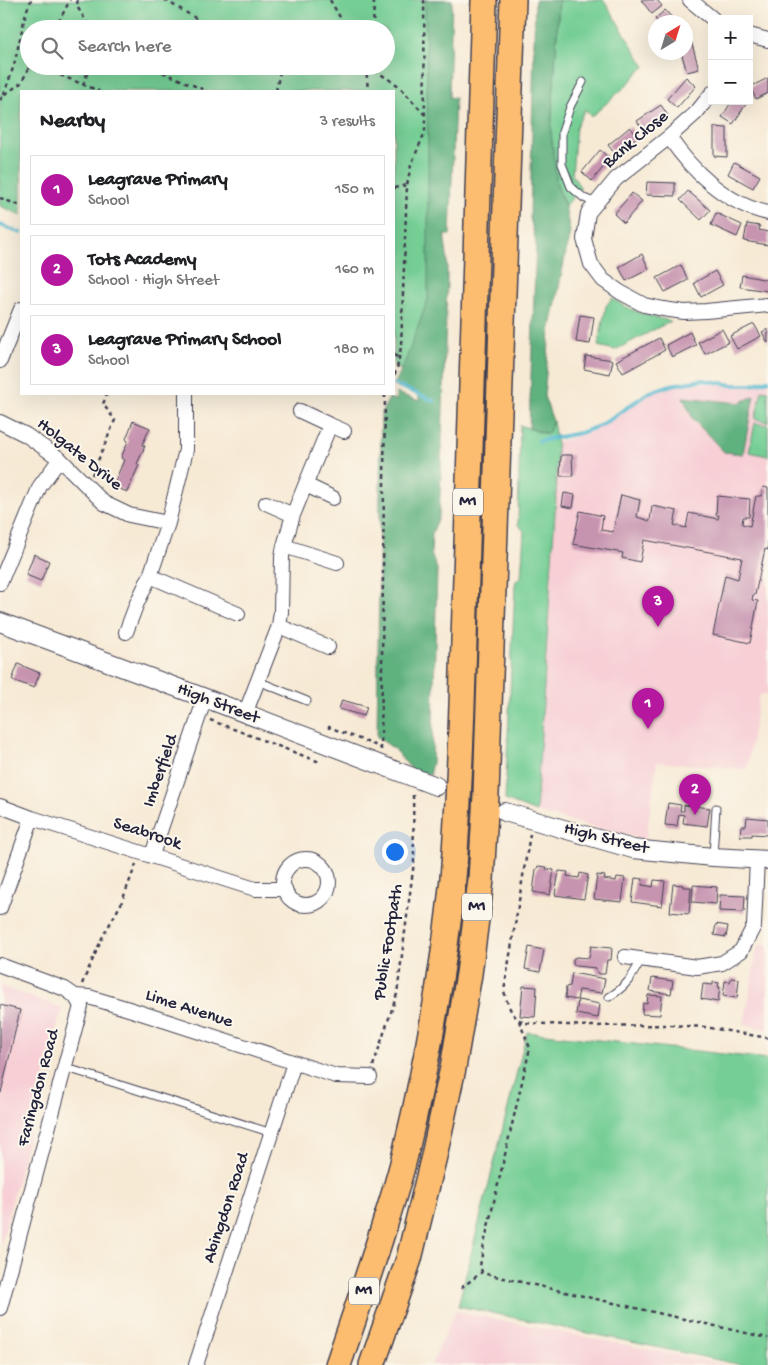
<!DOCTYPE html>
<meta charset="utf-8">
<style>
body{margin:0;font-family:"Gochi Hand",sans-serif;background:#f2f2f2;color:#202124}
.controls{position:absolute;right:15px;top:15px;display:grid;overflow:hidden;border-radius:0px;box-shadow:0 5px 20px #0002}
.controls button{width:45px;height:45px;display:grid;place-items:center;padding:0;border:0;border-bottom:1px solid #e0e0e0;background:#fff;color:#202124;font:25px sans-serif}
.compass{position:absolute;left:648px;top:15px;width:45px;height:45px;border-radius:50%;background:#fff;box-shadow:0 5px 20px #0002;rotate:38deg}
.you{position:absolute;left:394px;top:851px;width:18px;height:18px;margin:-12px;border:4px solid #fff;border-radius:50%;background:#1a73e8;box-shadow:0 0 0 8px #1a73e833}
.badge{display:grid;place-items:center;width:32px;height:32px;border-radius:50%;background:#b5179e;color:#fff;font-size:16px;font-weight:700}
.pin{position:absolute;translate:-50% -41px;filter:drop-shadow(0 1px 2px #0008)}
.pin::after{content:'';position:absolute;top:26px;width:18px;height:15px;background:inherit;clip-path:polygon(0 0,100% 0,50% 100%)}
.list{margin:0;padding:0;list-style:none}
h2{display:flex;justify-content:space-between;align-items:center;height:65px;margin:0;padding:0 20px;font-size:21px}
h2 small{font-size:16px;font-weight:400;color:#757577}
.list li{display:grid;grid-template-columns:32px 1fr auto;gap:15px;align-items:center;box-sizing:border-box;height:70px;margin:0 10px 10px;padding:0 10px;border:1px solid #e0e0e0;border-radius:0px}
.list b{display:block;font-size:19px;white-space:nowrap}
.list p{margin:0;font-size:16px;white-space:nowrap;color:#757577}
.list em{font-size:16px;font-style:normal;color:#757577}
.icon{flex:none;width:28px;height:28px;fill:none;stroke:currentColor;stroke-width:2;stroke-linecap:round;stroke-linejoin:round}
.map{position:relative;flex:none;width:768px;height:1365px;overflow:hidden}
.search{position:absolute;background:#fff;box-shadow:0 5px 20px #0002;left:20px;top:20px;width:375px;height:55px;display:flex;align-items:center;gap:12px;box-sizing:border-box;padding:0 18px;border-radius:28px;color:#757577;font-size:19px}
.panel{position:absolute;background:#fff;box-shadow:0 5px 20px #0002;left:20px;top:90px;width:375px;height:305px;border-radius:0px}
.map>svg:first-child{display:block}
.built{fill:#f7cfd5}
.green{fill:#74ce94;stroke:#4b7868;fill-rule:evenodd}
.forest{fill:#5fb17e;stroke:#406a5c}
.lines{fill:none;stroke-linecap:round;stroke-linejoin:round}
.stream{stroke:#54bad2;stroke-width:4}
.building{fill:#c794b0}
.service-casing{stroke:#424052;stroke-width:9}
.minor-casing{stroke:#424052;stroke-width:16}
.tertiary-casing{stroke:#424052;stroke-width:20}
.motorway-casing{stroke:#424052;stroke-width:28}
.path{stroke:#424052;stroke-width:2.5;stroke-dasharray:4 4;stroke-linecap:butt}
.service{stroke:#fff;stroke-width:7}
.minor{stroke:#fff;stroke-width:14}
.tertiary{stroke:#fff;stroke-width:18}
.motorway{stroke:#fcbd6f;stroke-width:25}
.labels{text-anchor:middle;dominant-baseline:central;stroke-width:4;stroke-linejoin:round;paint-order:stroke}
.shield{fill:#fbf7ec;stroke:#636270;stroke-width:1}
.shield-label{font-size:16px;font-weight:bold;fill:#22223b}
.street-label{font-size:18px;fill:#22223b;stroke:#fbf7ec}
</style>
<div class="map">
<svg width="768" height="1365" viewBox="0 0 768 1365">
<rect width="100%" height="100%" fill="#fbf7ec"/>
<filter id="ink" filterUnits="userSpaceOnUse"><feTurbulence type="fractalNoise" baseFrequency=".02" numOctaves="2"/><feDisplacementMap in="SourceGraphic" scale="10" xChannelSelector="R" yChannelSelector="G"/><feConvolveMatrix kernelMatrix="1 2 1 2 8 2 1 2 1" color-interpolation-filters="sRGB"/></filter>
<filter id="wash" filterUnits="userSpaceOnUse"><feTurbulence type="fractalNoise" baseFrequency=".0096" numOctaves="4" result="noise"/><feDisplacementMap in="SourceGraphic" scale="20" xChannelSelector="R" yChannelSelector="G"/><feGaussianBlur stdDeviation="1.12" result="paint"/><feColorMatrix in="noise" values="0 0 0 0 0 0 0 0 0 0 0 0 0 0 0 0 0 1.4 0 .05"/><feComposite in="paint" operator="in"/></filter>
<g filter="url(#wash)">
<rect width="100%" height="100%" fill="#f7ead5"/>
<path class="built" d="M768 382V695H759L747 769 657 762 646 839 600 829 536 812 553 560 556 497V441L559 442 593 431 613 420 645 397 663 388 680 384 692 383 712 384 731 387H747L756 386Z
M758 945H768V1029L744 1025Z
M0 986 62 1008 0 1247Z
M455 1311 727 1365H431Z"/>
<path class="green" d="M0 0H446L444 387 394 367V91H21V215L0 206ZM29 29H386V66H29Z
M559 0H604L645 67 639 71 628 84 591 117 585 109 576 127 572 175 581 188 565 206 557 185 551 133Z
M612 298C632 312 648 316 671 321L615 350 598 346 606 306Z
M762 390 768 391V422L755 419Z
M553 421 557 445 556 497 536 812 505 800 515 585 516 581 521 578 524 531 518 525 520 425 536 431 547 434Z
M755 423 768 425V456L749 452Z
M527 1032 768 1059V1365H742L458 1306Z"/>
<path class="forest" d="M425 0H452L449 97 455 98 450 235H444L447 255V282L441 472 439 517 432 533 431 554 437 569 432 763 430 771 431 775 423 773V771L421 773 412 770 393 748 377 737 381 414 389 398 396 400V393L419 401V393L396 387V381L405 362 428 299V148Z
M535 0H559L551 133 557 185 565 206 570 232 550 332 544 396 553 421 548 434 529 428 536 242 530 218Z
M754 396 743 454 724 452 693 419 683 397 739 403Z"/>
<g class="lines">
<path class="stream" d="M0 225 21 233
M394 384 434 401
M539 441 580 433 602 425 648 393 671 385 703 380 732 385H752L768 380"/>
</g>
<g id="blocks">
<path class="building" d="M641 0H657L662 6 652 14Z
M665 10 674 20 676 22H659L655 19Z
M691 41 699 69 687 72 681 52H686V43Z
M686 77 696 86 677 108 667 99Z
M768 78V93L756 99 750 87Z
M732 101H748L733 124 722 117Z
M661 105 668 116 645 132 637 121Z
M630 127 638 137 616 155 608 145Z
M714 127 727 128V157L714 156Z
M600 150 610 159 592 181 582 172Z
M734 162 760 176 753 188 728 174Z
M647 182 675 183V196L646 195Z
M688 191 710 210 701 220 680 200Z
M632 193 642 201 624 223 614 214Z
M716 213 742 225 737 237 711 225Z
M747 224 760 226 759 230 768 232V245L744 241Z
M642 254 649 269 626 281 619 267Z
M681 265 688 280 665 292 657 278Z
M715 271 723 285 701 297 694 283Z
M742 275 768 280V291L740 287Z
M580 315 594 317 590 344 576 342Z
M754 324 761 336 737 349 730 336Z
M722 329 729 342 705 354 698 342Z
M768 329V343L762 332Z
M690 332 696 345 672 357 666 345Z
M659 338 665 350 623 373 616 361Z
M586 356 613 360 610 374 584 369Z
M133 421 150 428 142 445 145 446 137 464 139 465 127 492 113 486 124 460 121 458 128 441 126 439Z
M561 455H572L573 476H560Z
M763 487 768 488V550L765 549 755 595H753L752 600 758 601 750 643 713 635 725 575 738 579 742 558 644 540 640 562 622 558 623 553 573 544 580 511 603 516 601 530 613 532 621 495 640 500 637 517 650 521 652 506 677 511 674 525 686 528 689 513 718 519 719 515H716L717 496 750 499 749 517H743L742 524 750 526 756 496H761Z
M564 493 575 495 573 508 562 506Z
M34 554 49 561 41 581 26 575Z
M18 664 40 673 34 688 12 680Z
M342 700 367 707 364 716 339 709Z
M668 803 681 805 680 811H684V805L710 808 707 826 683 823 684 815 679 814 677 826 665 825Z
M747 817 768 819V835L752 834V836H740L741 826H746Z
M538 866 547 867 546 869 554 870 550 895 533 892 536 869H537Z
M559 871 568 872 567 876 579 878 580 873 588 875 584 899 555 895Z
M597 875 605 876 604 879 616 881 617 877 625 878 622 902 594 899Z
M635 878 643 879 642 885 649 886 653 887 654 880 665 881 662 906 632 902Z
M673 884 683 885V887H691L689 914 670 912Z
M693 885 717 887 716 904 692 902Z
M720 895 745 896 744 912 719 911Z
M716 924 728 926 726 937 714 935Z
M591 946 611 948 612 949 611 960H607L605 974H600L596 971V968L575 966 573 964V959L576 957 589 958Z
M529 947 544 950 540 972 525 969Z
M572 973 605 979 602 993 579 990 577 1000 565 998 566 987 570 986Z
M652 978 673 981 671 994 650 991Z
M731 978 739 979 737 998 723 996 725 981 730 982Z
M713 982 719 983 718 987H720L718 1002 701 999 703 984 713 985Z
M523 986 537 987 535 1017 520 1016Z
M648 995 662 996 660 1015 642 1014 643 1003 647 1004Z
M578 1000 600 1004 598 1018 576 1014Z
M0 1005 20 1010 1 1093H0Z"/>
</g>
</g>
<g filter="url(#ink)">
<use href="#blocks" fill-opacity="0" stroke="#424052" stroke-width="1"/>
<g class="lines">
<defs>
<path id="service" d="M583 82 570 107 562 132V164L571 187 584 198 596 203
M258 681 307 701
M713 856 716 808
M609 997C626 987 632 977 641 960
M64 1067 272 1133"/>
<path id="minor" d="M690 0 713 19
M749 35 768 40
M712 93 696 113 669 137 616 179 588 213 584 239 591 264 603 280 620 292 644 305 663 309 684 312 706 311 768 305
M669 137C692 171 726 204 768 213
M0 361 21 309
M0 422 26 435 60 459 104 503 129 515 168 523 150 576 137 603 126 632
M330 425 344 431
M306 485 333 498
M266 503 293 515
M168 523 186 450V394
M284 546 337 563
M150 576 238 614
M0 583 40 486 60 459
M279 626 328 647
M245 714 279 626 281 612 282 556 284 546 293 515 330 425 300 411
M0 806 32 818 255 889H285
M152 855 205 698
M283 882a23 23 0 1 1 46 0a23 23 0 1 1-46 0Z
M0 908 32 818
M625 957 697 967 722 963 741 951 754 926 757 859
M0 965 65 989 75 996 89 997 132 1010 336 1076 370 1077
M0 1308 81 1006 75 996
M196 1365 294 1063"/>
<path id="tertiary" d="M0 622 205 698 436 786
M505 812 633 849 713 857 768 860"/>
<path id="motorway" d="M338 1365C353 1321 368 1277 382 1233 391 1204 401 1175 407 1146 428 1058 444 968 453 878 458 820 460 762 462 705L484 0
M372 1365 409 1259 434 1156 453 1068 469 974 481 880 486 795 513 0"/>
</defs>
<use href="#service" class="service-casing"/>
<use href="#minor" class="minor-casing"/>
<use href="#tertiary" class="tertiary-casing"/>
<use href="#motorway" class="motorway-casing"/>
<path class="path" d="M77 0 78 8 91 29
M165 0 214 29
M330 0 347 29
M55 29 70 0
M373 29 374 0
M38 66 99 91
M148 66 207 91
M366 66 368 91
M368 66 399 86 425 115
M83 85 90 66
M276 91 281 66
M4 95 14 65 26 12 31 0
M0 100 4 95 21 83 30 66
M394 188 407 185
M0 198 21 206
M394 355 399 358
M394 375 397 369 401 347 407 185 411 165 425 132 424 0
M92 475 115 420 103 404 107 394
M210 720 317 761 319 756
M329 729V727L382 748
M381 750 385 394
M530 834 504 991C508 1005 511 1018 526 1023L589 1026 669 1025 705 1027 768 1038
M82 984 103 936 121 904 136 864
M519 1021 530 1048 484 1244 480 1266 482 1272 486 1274 768 1338
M373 1066 397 994 414 862 413 793
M461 1288 482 1272"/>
<use href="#service" class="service"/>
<use href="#minor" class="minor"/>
<use href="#tertiary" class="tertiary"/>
<use href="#motorway" class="motorway"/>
</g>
</g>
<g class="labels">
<g class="shield">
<rect x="453" y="488.5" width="30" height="27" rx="4"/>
<rect x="462" y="893.5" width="30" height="27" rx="4"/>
<rect x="349" y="1277.5" width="30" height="27" rx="4"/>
</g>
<g class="shield-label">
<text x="468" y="502">M1</text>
<text x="477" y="907">M1</text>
<text x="364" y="1291">M1</text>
</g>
<g class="street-label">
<text transform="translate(636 140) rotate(-40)">Bank Close</text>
<text transform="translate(79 455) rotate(39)">Holgate Drive</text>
<text transform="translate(218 704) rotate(21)">High Street</text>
<text transform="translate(161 771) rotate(-71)">Imberfield</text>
<text transform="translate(147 834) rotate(18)">Seabrook</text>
<text transform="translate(606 839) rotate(14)">High Street</text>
<text transform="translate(389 942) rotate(-81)">Public Footpath</text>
<text transform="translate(189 1009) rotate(18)">Lime Avenue</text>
<text transform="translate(39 1088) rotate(-75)">Faringdon Road</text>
<text transform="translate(227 1208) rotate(-72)">Abingdon Road</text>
</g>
</g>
</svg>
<div class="controls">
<button>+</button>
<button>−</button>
</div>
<svg class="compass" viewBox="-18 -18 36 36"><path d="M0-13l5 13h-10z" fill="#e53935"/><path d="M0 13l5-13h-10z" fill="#757577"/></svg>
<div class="you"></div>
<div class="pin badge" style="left:648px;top:729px">1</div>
<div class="pin badge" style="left:695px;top:815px">2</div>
<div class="pin badge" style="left:658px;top:627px">3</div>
<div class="search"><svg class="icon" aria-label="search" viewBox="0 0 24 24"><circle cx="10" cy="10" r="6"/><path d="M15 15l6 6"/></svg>Search here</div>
<section class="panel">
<h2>Nearby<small>3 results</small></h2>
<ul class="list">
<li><span class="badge">1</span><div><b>Leagrave Primary</b><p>School</p></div><em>150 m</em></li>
<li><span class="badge">2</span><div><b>Tots Academy</b><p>School · High Street</p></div><em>160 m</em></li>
<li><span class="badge">3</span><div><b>Leagrave Primary School</b><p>School</p></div><em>180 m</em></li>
</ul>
</section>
</div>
